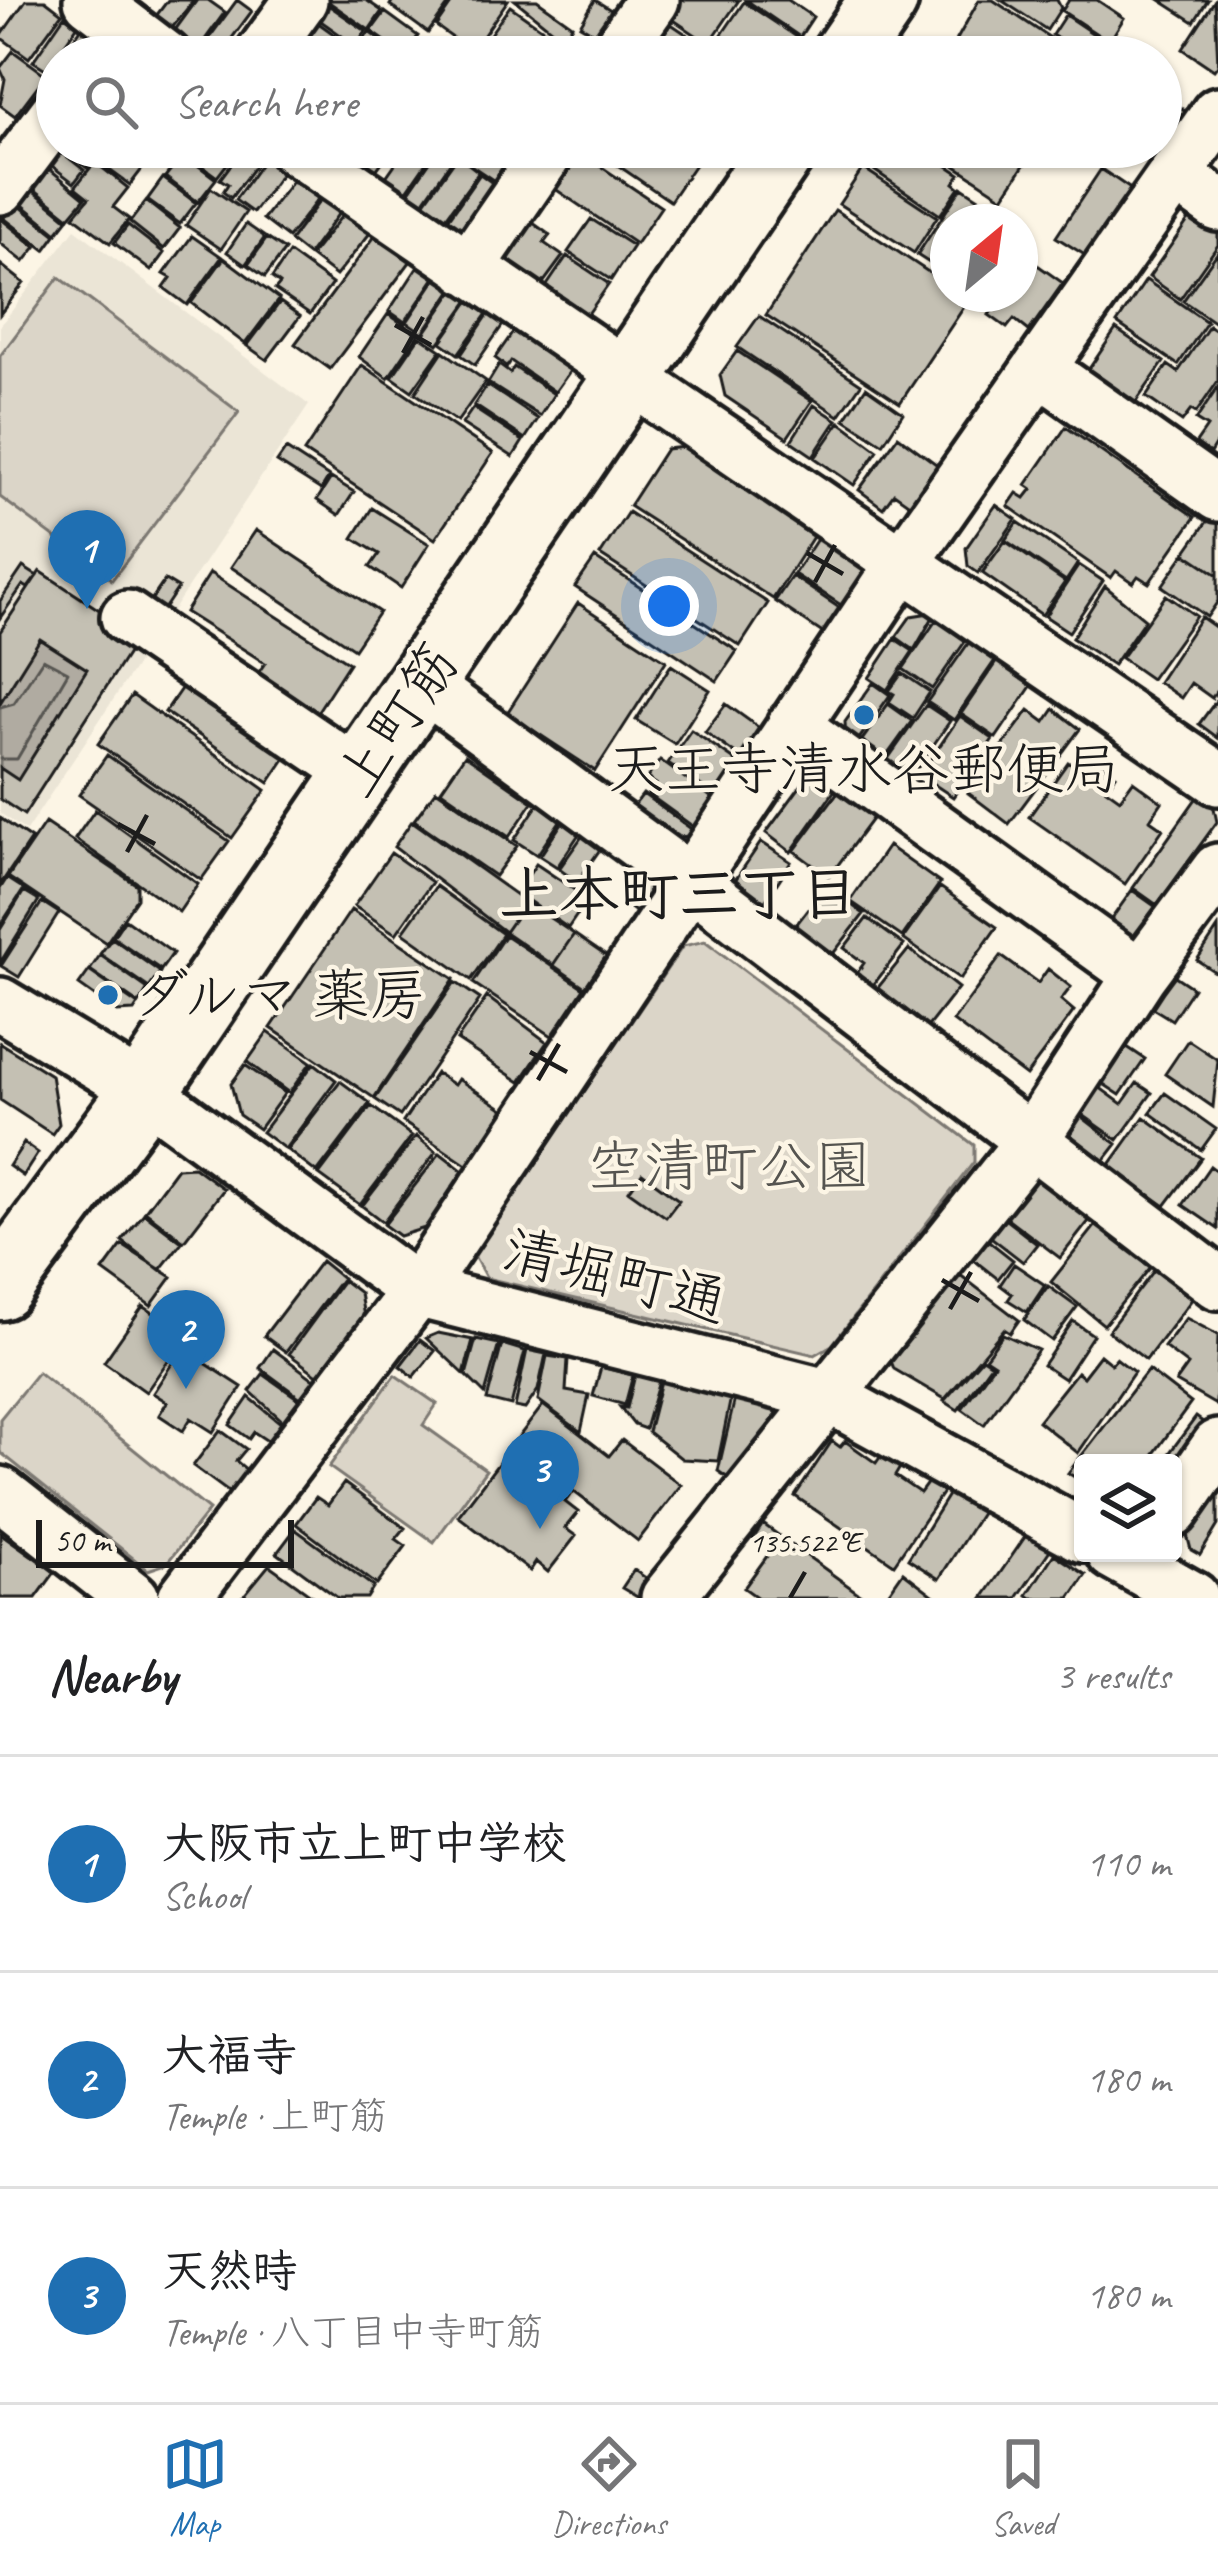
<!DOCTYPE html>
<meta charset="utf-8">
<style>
body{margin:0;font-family:Caveat,"Klee One",sans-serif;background:#f6f6f6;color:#202124}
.controls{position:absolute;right:36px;bottom:36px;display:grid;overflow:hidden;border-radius:12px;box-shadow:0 3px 9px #0004}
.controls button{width:108px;height:108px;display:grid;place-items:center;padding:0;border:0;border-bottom:3px solid #e0e0e0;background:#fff;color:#202124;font:60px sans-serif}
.compass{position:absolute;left:930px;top:204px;width:108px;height:108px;border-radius:50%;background:#fff;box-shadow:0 3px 9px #0004;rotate:29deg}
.scale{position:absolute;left:36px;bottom:30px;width:258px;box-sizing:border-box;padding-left:12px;border:6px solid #1c1c1c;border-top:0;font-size:33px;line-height:42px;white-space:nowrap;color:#1c1c1c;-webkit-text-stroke:9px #fcf5e5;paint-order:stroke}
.you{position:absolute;left:669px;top:606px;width:42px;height:42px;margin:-30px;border:9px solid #fff;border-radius:50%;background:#1a73e8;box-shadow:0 0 0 18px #1a73e833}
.badge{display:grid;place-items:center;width:78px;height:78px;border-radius:50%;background:#1f6fb2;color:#fff;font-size:39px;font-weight:700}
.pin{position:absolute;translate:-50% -99px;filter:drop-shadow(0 3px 6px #0008)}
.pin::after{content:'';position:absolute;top:63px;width:42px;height:36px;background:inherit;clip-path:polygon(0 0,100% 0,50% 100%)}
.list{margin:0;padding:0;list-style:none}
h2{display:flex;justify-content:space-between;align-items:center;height:156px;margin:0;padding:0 48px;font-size:51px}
h2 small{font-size:39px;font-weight:400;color:#757577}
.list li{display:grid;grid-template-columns:78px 1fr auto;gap:36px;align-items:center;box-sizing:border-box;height:216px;padding:0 48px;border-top:3px solid #e0e0e0}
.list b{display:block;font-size:45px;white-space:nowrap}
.list p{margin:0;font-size:39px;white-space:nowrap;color:#757577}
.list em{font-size:39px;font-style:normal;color:#757577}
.icon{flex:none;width:66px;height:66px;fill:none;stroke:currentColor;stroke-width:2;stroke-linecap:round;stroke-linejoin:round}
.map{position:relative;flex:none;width:1218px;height:1598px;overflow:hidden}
.search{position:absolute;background:#fff;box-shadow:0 3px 9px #0004;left:36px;right:36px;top:36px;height:132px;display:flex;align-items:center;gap:30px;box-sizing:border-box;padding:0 42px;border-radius:66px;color:#757577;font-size:45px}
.sheet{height:804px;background:#fff}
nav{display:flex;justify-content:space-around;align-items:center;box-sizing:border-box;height:168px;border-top:3px solid #e0e0e0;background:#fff;font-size:33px;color:#757577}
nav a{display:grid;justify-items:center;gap:6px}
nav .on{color:#1f6fb2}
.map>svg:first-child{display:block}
.built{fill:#ebe5d6}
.green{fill:#dbd5c8;stroke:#7c7872;stroke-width:3}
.water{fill:#b0aba1;stroke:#75726c;stroke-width:3}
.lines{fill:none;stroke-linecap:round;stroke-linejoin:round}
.shore{stroke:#575551;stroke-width:3}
.building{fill:#c4c0b3;stroke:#1c1c1c;stroke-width:3}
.minor-casing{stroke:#1c1c1c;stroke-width:60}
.major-casing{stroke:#1c1c1c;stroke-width:75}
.minor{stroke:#fcf5e5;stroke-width:51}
.major{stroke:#fcf5e5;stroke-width:66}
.ticks{fill:none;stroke:#1c1c1c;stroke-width:4.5}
.poi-dot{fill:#1f6fb2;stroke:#fcf5e5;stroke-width:4.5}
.labels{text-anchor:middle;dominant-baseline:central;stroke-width:9;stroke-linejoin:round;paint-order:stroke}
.street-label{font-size:57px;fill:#1c1c1c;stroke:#fcf5e5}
.poi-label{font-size:57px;fill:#1c1c1c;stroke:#fcf5e5}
.park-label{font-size:57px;fill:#555450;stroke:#fcf5e5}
.neighbourhood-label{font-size:60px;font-weight:bold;fill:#1c1c1c;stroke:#fcf5e5}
.ticks-label{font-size:30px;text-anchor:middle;fill:#1c1c1c;stroke:#fcf5e5;stroke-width:9;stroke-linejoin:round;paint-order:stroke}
</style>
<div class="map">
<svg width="1218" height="1598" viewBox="0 0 1218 1598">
<rect width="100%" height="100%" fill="#fcf5e5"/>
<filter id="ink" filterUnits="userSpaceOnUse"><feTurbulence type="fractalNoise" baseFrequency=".00833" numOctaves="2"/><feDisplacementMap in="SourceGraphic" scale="24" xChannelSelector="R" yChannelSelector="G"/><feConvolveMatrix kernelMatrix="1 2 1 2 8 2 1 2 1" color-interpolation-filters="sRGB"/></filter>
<g filter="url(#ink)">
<path class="built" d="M75 229 309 405 26 831 0 813V326Z"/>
<path class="green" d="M59 277 239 412 112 580 0 497V356Z
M705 941 974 1145V1162L832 1345 815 1355 486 1278 473 1254 683 946Z
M38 1372 209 1510 166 1564 148 1570 0 1452V1419Z
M395 1375 437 1404 423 1425 486 1470 434 1542 329 1467Z"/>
<path class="water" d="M40 639 87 669 18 780 0 768V703Z"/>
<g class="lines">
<path class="shore" d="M0 707 14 703 43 659 68 672 17 759H0"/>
</g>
<path class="building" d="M26 0H45L62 13 29 58 0 37Z
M168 0H194L172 28 156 16Z
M197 0H208L225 12 199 48 175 30Z
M237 0 252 11 218 57H211L201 49Z
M321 0 366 31 356 46 304 9Z
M326 0H366L382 11 369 30Z
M393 0H452L428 33 390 5Z
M454 0H508L472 52 436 26Z
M515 0H537L572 25 563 39Z
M595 0 614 12 599 36 580 25Z
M666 0H739L709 44 659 10Z
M746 0H788L813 17 800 37Z
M979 0H993L1079 57H947Z
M1001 0H1057L1061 8 1047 30Z
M1069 0H1097L1124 18 1109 42 1062 11Z
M1160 0H1208L1194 22Z
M1215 0 1218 65 1214 70 1183 49Z
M744 2 797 37 783 57H731L714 46Z
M510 6 547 32 530 57H481L476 54Z
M303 12 356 50 351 57H332L291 28Z
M385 12 418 36 405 55 371 31Z
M655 13 720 57H631Z
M1065 15 1110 45 1103 57H1087L1052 35Z
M64 16 78 25 47 70 33 61Z
M82 27 102 41 91 57H61Z
M369 32 403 57H373L359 47Z
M13 51 46 75 15 116 0 105 5 79 0 68Z
M1161 95 1187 112 1168 143 1161 138Z
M49 142 84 170 74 183 39 156Z
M60 147H99L102 149 87 168Z
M108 147H145L146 164 130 185 97 161Z
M193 147H240L217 177 187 155Z
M244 147H269L231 198 223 192 228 184 220 179Z
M368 147H393L372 176 356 164Z
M407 147H437L401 199 381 184Z
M440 147H461L416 212 402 202Z
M464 147H477L467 163 479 172 438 228 417 213Z
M483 147 523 174 511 192 469 164Z
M572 147 661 207 636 244 542 180Z
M591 147H673L696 163 670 201Z
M876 147H920L960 174 954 183 959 187 940 215 865 164Z
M945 147H1036L1003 197 939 155Z
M272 148 290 162 253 213 235 200Z
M183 154 216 179 198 202 165 177Z
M35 157 85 198 69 217 19 177Z
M95 162 128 188 113 207 129 219 110 243 74 216 89 198 75 187Z
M303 167 328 186 288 238 263 219Z
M863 168 937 217 914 253 839 204Z
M1101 169 1132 190 1088 257 1056 237Z
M480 174 508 194 468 251 440 231Z
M163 178 196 203 180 224 147 200Z
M19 179 68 219 57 233 8 193Z
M330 187 348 201 308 255 290 241Z
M962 187 999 211 992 222H948V275L917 255Z
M211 188 246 212 221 249 186 225Z
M6 195 56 235 45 250 0 215Z
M146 201 180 228 164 249 130 222Z
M352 203 378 223 336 276 310 256Z
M835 210 948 285V294H955L964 307 900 403 766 315Z
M519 213 550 235 544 243 563 256 533 297 484 262Z
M1192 215 1218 222V245L1180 299 1149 277Z
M0 218 36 247 24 262 0 243Z
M591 219 633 246 611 280 568 252Z
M246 224 265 237 245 265 227 252Z
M128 225 164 253 151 271 114 243Z
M378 232 413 258 330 369 295 344Z
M192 236 222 257 187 305 164 288 171 278 164 274Z
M267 238 285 250 265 277 248 265Z
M1218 252V325L1183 301Z
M289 253 332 284 310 314 275 290 280 284 272 278Z
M567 256 609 284 578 328 537 300Z
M224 258 279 299 245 344 191 303Z
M1029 259 1063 283 1029 331 1014 319 1007 328 989 315 1004 294H1020V272Z
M421 262 438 273 405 322 389 311Z
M0 264 24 283 0 314Z
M439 274 455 285 423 333 407 322Z
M1146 280 1207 322 1178 365 1117 323Z
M457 286 472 296 438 344 424 334Z
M473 296 491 308 458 354 441 342Z
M280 302 300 316 267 360 247 346Z
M492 309 507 319 475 365 461 355Z
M388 314 418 334 388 378 359 357Z
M759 316 861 384 839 416 737 347Z
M1209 326 1218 332V381L1196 413 1191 410 1182 422 1146 397 1168 365 1178 372Z
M516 328 572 368 555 392 511 361 507 367 495 358Z
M1116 329 1164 362 1131 409 1090 381 1089 369Z
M420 336 441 350 412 391 392 377Z
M443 351 486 381 457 422 415 393Z
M737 351 812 401 787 438 725 396 720 375Z
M362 365 493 453 435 539 304 452Z
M499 365 510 373 514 367 554 394 540 416 488 383Z
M487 385 538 419 525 439 474 405Z
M866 387 903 413 883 444 845 419Z
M1218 387V440L1210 453 1196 443 1207 427 1196 420Z
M814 405 837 420 813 456 791 441Z
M473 408 523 441 513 457 462 424Z
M840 422 878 450 854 485 815 458Z
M1066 427 1195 517 1149 583 1138 576 1133 583 1116 571 1111 578 1008 506 1017 493 1025 498 1032 489 1026 485Z
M898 436 943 469 915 508 894 493 883 508 859 490Z
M685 447 816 532 773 599 629 506 666 449Z
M286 449 329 477 321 490 277 462Z
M331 478 354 492 339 515 317 500Z
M996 505 1016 519 978 573 968 566 966 548Z
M372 508 429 544 401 588 370 567 379 554 353 538Z
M1216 509 1218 510V575L1185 553Z
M628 512 768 603 740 646 600 555Z
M1018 522 1078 563 1066 581 1005 540Z
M256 530 379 612 354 649 231 567Z
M821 533 861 559 865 580 847 609 794 574Z
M1005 541 1065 582 1042 615 982 573Z
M1185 553 1218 575V601L1207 617 1162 586Z
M595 558 737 651 717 681 575 587Z
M1079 565 1103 581 1069 632 1045 616Z
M23 567 37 576 28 588 23 585 0 618V601Z
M40 571 139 636 24 815 0 799V768L18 780 87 669 40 639 0 703V632Z
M210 573 349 663 314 717 254 679 265 663 185 612Z
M792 576 844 611 827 636 775 601Z
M165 580 178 588 158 618 145 609Z
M1105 586 1145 619 1113 665 1072 638Z
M1166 595 1196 616 1151 679 1121 658Z
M578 603 666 661 595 771 507 713Z
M936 612 914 650 896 637 911 616Z
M939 616 969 636 932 689 903 669Z
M1201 617 1218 629V688L1212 698 1191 683 1181 698 1158 682Z
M972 638 998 656 954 720 927 702Z
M895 639 913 651 887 690 869 678Z
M999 658 1034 682 996 738 961 714Z
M671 665 710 690 675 744 636 720Z
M902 673 930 692 913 718 889 702 894 694 889 691Z
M187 680 291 750 269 783 165 712Z
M873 683 890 695 856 743 846 737 845 722Z
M132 695 266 790 232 838 98 744Z
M1218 698V738L1199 724Z
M726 704 761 729 741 758 705 732Z
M888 704 912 721 881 764 857 747Z
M926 705 950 721 907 783 883 766Z
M1054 709 1080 729 1009 824 968 793 1029 710 1045 722Z
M960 716 993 739 953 797 920 775Z
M691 730 739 763 716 796 668 763Z
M107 755 229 841 201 880 79 795Z
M465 755 533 802 509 837 441 790Z
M1089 756 1116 775 1106 789 1120 799 1133 781 1162 802 1150 820 1163 829 1125 884 1029 817 1068 762 1079 770Z
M660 760 715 800 695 828 648 794 656 784 647 778Z
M813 769 837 787 791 852 766 833Z
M840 789 875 815 829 877 794 851Z
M436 790 517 846 495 876 414 820Z
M643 794 694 831 690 836 665 838 629 812Z
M1198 796 1214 808 1217 822 1157 905 1133 888Z
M539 803 562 818 537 855 514 840Z
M95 810 198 884 179 912 75 839Z
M0 818 31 839 0 885Z
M564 820 581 831 557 867 540 856Z
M412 821 526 902 505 932 394 847Z
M45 823 137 885V898L106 943 8 877Z
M583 835 601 848 577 882 559 869Z
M761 842 791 862 758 912 738 899 736 879Z
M888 846 940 883 902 937 850 901Z
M391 853 432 882 396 934 354 906Z
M536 864 588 899 568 928 517 893Z
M640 876 648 882 649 897 637 913 622 902Z
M7 878 24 889 0 926V889Z
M436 886 503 934 471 980 403 932Z
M826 886 864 914 829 959 792 930Z
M940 887 997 927 960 979 903 939Z
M1132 890 1159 909 1141 934 1131 936 1110 921Z
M24 891 39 900 0 963V930Z
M42 902 59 913 19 977 1 966Z
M526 902 574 934 553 965 505 932Z
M351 910 454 979 374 1098 271 1028Z
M867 918 904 945 868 992 852 980 864 963 844 948Z
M125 919 173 953 161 970 113 937Z
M1218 928V974L1197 960Z
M574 934 606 956 585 987 553 965Z
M505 935 584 988 552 1036 473 983Z
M112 938 160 972 149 988 100 954Z
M909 949 958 988 926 1029 876 990Z
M100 955 148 989 139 1004 90 970Z
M1001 956 1038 983 1048 969 1071 987 1061 1000 1074 1011 1026 1076 953 1021Z
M89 971 138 1005 134 1011 117 1012 79 985Z
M1172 974 1193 988 1172 1020 1151 1007Z
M455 982 480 999 400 1116 375 1099Z
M487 997 547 1042 520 1082 457 1040Z
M268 1032 311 1062 289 1093 247 1062Z
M1188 1040 1218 1060 1213 1107 1165 1074Z
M0 1043 51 1075 59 1124 52 1134 0 1100Z
M1121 1043 1145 1059 1120 1095 1096 1079Z
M314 1063 336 1080 285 1149 262 1132Z
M245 1065 285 1093 259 1129 239 1115 231 1084Z
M436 1073 454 1085 458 1079 505 1110 468 1166 403 1122Z
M340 1081 370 1103 317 1173 287 1150Z
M1137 1083 1152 1093 1118 1140 1080 1113 1099 1087 1122 1104Z
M1165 1093 1216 1129 1201 1150 1150 1113Z
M371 1106 412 1136 360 1205 319 1175Z
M1078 1114 1117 1144 1100 1166 1069 1142V1127Z
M1144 1117 1201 1158 1165 1206 1109 1166Z
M416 1136 436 1152 383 1222 362 1206Z
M24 1143 38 1153 23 1176 9 1166Z
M440 1153 467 1174 425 1228 399 1236 384 1225Z
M1210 1166 1218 1172V1229L1183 1205Z
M194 1167 224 1189 184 1241 145 1211 177 1168Z
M642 1173 679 1200 666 1217 629 1191Z
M1043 1177 1093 1216 1060 1258 998 1211 1023 1179Z
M144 1213 182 1242 160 1270 122 1241Z
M997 1213 1037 1244 1023 1262 983 1231Z
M1100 1220 1154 1263 1104 1325 1051 1282Z
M980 1234 1013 1260 998 1279 965 1253Z
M122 1245 172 1277 151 1306 103 1271Z
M321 1261 342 1278 286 1352 264 1336Z
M1161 1261 1199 1290 1146 1360 1108 1331Z
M1014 1264 1045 1285 1027 1312 1008 1300 1012 1294 1000 1285Z
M955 1271 1019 1320 1010 1333 1004 1329 945 1399 894 1369 888 1353Z
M343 1280 360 1293 364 1317 320 1377 289 1354Z
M1048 1286 1077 1307 1052 1341 1024 1320Z
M143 1306 186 1335 146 1392 104 1362Z
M1186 1318 1218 1335 1216 1405 1176 1382 1188 1365 1164 1347Z
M1073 1321 1093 1335 1064 1379 1043 1365Z
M438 1333 473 1340 464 1374 426 1338Z
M1003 1334 1038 1350 984 1425 962 1409 994 1364 985 1358Z
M476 1339 499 1344 485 1394 466 1375Z
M420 1340 435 1351 414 1377 400 1366Z
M502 1344 525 1351 511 1406 487 1400Z
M182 1348 242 1387 213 1432 191 1418 183 1431 159 1415 167 1402 153 1393Z
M273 1349 315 1380 302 1399 260 1368Z
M527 1350 546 1354 538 1390 525 1409 515 1407Z
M1100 1355 1111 1364 1116 1358 1134 1372 1078 1453 1038 1421 1077 1372 1083 1377Z
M547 1356 568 1359 566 1391 589 1395 581 1432 538 1400Z
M982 1358 991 1364 958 1410 944 1401Z
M601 1367 633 1375 625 1405 593 1396Z
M1148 1370 1191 1403 1147 1463H1083V1482L1068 1473Z
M263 1374 300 1400 284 1422 250 1391Z
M635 1375 659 1381 645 1429 634 1425 620 1407 627 1408Z
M661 1381 731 1397 718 1461 682 1459 648 1432Z
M249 1397 282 1424 269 1442 254 1432 249 1439 230 1425Z
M735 1398 773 1407 779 1422 734 1482 718 1471Z
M543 1405 609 1456 622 1440 681 1485 638 1541 573 1491 565 1502 578 1512 565 1528 576 1536 548 1572 536 1562 530 1571 458 1516Z
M1196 1417 1218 1433 1173 1495V1463H1162Z
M220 1430 246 1449 236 1461 248 1471 231 1494 193 1466Z
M832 1441 840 1447 845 1441 876 1463 883 1453 901 1466 895 1476 920 1493 928 1482 943 1492 894 1564 795 1496Z
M344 1483 405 1528 396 1539 406 1546 377 1585 296 1524 316 1497 328 1505Z
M1218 1489V1525L1200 1555 1191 1550 1186 1531Z
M951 1490 983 1510 939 1579 908 1559Z
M763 1524 865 1598H758L744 1588 770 1552 753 1539Z
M295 1529 374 1587 367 1598H338L277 1553Z
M0 1533 55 1572 36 1598H0Z
M1027 1534 1050 1550 1017 1598H983Z
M1054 1554 1086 1575 1070 1598H1031L1027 1595Z
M269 1565 315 1598H242Z
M634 1570 650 1581 639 1598 622 1588Z
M903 1572 937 1598H885Z"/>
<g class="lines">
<defs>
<path id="minor" d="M90 0 165 57
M260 57 301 0
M613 57 653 0
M293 147 1218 779
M1176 175 1218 205
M0 188 57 112
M468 268 551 147
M1041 370 1218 495
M127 617 360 775
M422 684 689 880 1218 1283
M793 726 1140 975
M0 1004 144 1091 417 1291 826 1395 1083 1536
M0 1493 133 1598
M1173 1511 1218 1446
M1113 1553 1193 1598
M184 1598 417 1291 905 560 1218 113
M667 1598 1030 1143 1140 975 1218 870"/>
<path id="major" d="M845 57 884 0
M0 1286 144 1091 784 147"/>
</defs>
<use href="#minor" class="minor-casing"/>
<use href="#major" class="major-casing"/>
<use href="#minor" class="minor"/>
<use href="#major" class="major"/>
</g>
</g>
<path class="ticks" d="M395 325 431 345M403 353 423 317M807 553 843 574M815 582 835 545M118 824 155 844M127 852 147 815M530 1052 567 1072M538 1080 559 1044M942 1280 979 1301M950 1309 971 1272M790 1598 805 1572"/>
<g class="poi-dot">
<circle cx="864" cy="715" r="12"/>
<circle cx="108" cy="995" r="12"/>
</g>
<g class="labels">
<g class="street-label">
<text transform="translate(397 720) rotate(-56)">上町筋</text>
<text transform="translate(615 1276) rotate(14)">清堀町通</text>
</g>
<g class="poi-label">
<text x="864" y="769">天王寺清水谷郵便局</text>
<text x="132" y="995" text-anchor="start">ダルマ 薬房</text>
</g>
<g class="park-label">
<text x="729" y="1166">空清町公園</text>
</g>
<g class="neighbourhood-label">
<text x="679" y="894">上本町三丁目</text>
</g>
</g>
<g class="ticks-label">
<text x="805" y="1552">135.522°E</text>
</g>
</svg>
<div class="controls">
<button><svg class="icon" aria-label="layers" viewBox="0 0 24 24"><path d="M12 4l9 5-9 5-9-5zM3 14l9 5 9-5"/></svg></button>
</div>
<svg class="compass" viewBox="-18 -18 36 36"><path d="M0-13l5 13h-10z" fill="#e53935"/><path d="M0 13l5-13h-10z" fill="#757577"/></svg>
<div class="scale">50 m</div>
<div class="you"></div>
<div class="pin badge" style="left:87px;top:609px">1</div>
<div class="pin badge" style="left:186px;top:1389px">2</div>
<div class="pin badge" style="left:540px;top:1529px">3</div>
<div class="search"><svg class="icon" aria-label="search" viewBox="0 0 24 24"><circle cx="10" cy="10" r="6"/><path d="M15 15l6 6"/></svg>Search here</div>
</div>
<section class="sheet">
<h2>Nearby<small>3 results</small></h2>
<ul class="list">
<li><span class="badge">1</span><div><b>大阪市立上町中学校</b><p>School</p></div><em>110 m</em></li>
<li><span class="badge">2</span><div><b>大福寺</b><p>Temple · 上町筋</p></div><em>180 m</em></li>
<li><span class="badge">3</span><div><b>天然時</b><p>Temple · 八丁目中寺町筋</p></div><em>180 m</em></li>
</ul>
</section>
<nav>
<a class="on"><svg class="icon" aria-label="map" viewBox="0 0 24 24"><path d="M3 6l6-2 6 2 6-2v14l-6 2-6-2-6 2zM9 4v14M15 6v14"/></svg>Map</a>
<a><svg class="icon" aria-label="directions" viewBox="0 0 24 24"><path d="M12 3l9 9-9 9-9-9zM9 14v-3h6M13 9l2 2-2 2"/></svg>Directions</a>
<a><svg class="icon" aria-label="saved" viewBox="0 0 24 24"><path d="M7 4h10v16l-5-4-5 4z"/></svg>Saved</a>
</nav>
